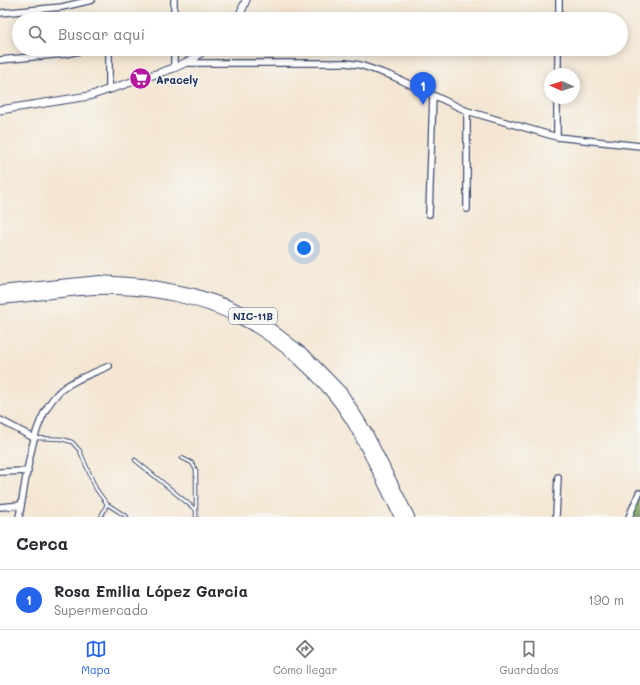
<!DOCTYPE html>
<html lang="es">
<meta charset="utf-8">
<style>
body{margin:0;font-family:Mali,sans-serif;background:#f7f7f7;color:#2b2b33}
.compass{position:absolute;left:544px;top:68px;width:36px;height:36px;border-radius:50%;background:#fff;box-shadow:0 2px 10px #0003;rotate:273deg}
.you{position:absolute;left:304px;top:248px;width:14px;height:14px;margin:-10px;border:3px solid #fff;border-radius:50%;background:#1a73e8;box-shadow:0 0 0 6px #1a73e833}
.badge{display:grid;place-items:center;width:26px;height:26px;border-radius:50%;background:#2563eb;color:#fff;font-size:13px;font-weight:700}
.pin{position:absolute;translate:-50% -33px;filter:drop-shadow(0 1px 2px #0008)}
.pin::after{content:'';position:absolute;top:21px;width:14px;height:12px;background:inherit;clip-path:polygon(0 0,100% 0,50% 100%)}
.list{margin:0;padding:0;list-style:none}
h2{display:flex;justify-content:space-between;align-items:center;height:52px;margin:0;padding:0 16px;font-size:17px}
h2 small{font-size:13px;font-weight:400;color:#7c7c81}
.list li{display:grid;grid-template-columns:26px 1fr auto;gap:12px;align-items:center;box-sizing:border-box;height:60px;padding:0 16px;border-top:1px solid #e1e1e2}
.list b{display:block;font-size:15px;white-space:nowrap}
.list p{margin:0;font-size:13px;white-space:nowrap;color:#7c7c81}
.list em{font-size:13px;font-style:normal;color:#7c7c81}
.icon{flex:none;width:22px;height:22px;fill:none;stroke:currentColor;stroke-width:2;stroke-linecap:round;stroke-linejoin:round}
.map{position:relative;flex:none;width:640px;height:517px;overflow:hidden}
.search{position:absolute;background:#fff;box-shadow:0 2px 10px #0003;left:12px;right:12px;top:12px;height:44px;display:flex;align-items:center;gap:10px;box-sizing:border-box;padding:0 14px;border-radius:22px;color:#7c7c81;font-size:15px}
.sheet{height:112px;background:#fff}
nav{display:flex;justify-content:space-around;align-items:center;box-sizing:border-box;height:56px;border-top:1px solid #e1e1e2;background:#fff;font-size:11px;color:#7c7c81}
nav a{display:grid;justify-items:center;gap:2px}
nav .on{color:#2563eb}
.map>svg:first-child{display:block}
.forest{fill:url(#forest-firs);stroke:#526e60}
.lines{fill:none;stroke-linecap:round;stroke-linejoin:round}
.lane-casing{stroke:#3c4a6f;stroke-width:4.5}
.street-casing{stroke:#3c4a6f;stroke-width:8}
.secondary-casing{stroke:#3c4a6f;stroke-width:9}
.highway-casing{stroke:#3c4a6f;stroke-width:12}
.lane{stroke:#fff;stroke-width:2.5}
.street{stroke:#fff;stroke-width:5.5}
.secondary{stroke:#fff;stroke-width:7}
.highway{stroke:#fff;stroke-width:10}
.labels{text-anchor:middle;dominant-baseline:central;stroke-width:3;stroke-linejoin:round;paint-order:stroke}
.shield{fill:#f6f6f2;stroke:#5d6b8a;stroke-width:1}
.shield-label{font-size:10px;font-weight:bold;fill:#1b2f5e}
.poi-label{font-size:11px;font-weight:bold;fill:#1b2f5e;stroke:#f6f6f2;text-anchor:start}
</style>
<div class="map">
<svg width="640" height="517" viewBox="0 0 640 517">
<defs>
<pattern id="forest-firs" width="22" height="20" patternUnits="userSpaceOnUse"><rect width="22" height="20" fill="#8aae63"/><path d="M5 1l3.5 6h-7zM16 11l3.5 6h-7z" fill="#708e55"/></pattern>
</defs>
<rect width="100%" height="100%" fill="#f6f6f2"/>
<filter id="ink" filterUnits="userSpaceOnUse"><feTurbulence type="fractalNoise" baseFrequency=".025" numOctaves="2"/><feDisplacementMap in="SourceGraphic" scale="8" xChannelSelector="R" yChannelSelector="G"/><feConvolveMatrix kernelMatrix="1 2 1 2 8 2 1 2 1" color-interpolation-filters="sRGB"/></filter>
<filter id="wash" filterUnits="userSpaceOnUse"><feTurbulence type="fractalNoise" baseFrequency=".012" numOctaves="4" result="noise"/><feDisplacementMap in="SourceGraphic" scale="16" xChannelSelector="R" yChannelSelector="G"/><feGaussianBlur stdDeviation="0.9" result="paint"/><feColorMatrix in="noise" values="0 0 0 0 0 0 0 0 0 0 0 0 0 0 0 0 0 1.4 0 .05"/><feComposite in="paint" operator="in"/></filter>
<g filter="url(#wash)">
<rect width="100%" height="100%" fill="#f4e6d2"/>
<path class="forest" d="M640 489V517H629Z"/>
</g>
<g filter="url(#ink)">
<g class="lines">
<defs>
<path id="lane" d="M35 438 62 439 72 442 80 451 96 489 107 504 101 517
M182 458 192 463 196 470V517
M135 460 196 510
M107 504 127 517"/>
<path id="street" d="M174 0V19
M0 13 62 7 92 0
M559 19V0
M174 49V68
M0 60 65 54 89 49
M185 63H346L360 65 392 76 467 111 557 137 640 146
M558 74V49
M109 90V49
M557 137V98
M467 209V111
M429 214 433 95
M0 420 34 438
M0 472 28 471
M0 507 21 505
M19 517C27 478 30 422 58 393 69 381 94 373 109 366
M556 517 558 477
M629 517 639 493"/>
<path id="secondary" d="M238 19 246 0
M0 110 89 96 174 68 195 58 205 49"/>
<path id="highway" d="M0 291 100 281 143 284 194 294 227 305 258 319 306 356 342 393 367 433 409 517
M0 299C39 296 79 287 118 289 157 290 200 299 235 316 278 336 326 379 351 420 369 451 384 485 400 517"/>
</defs>
<use href="#lane" class="lane-casing"/>
<use href="#street" class="street-casing"/>
<use href="#secondary" class="secondary-casing"/>
<use href="#highway" class="highway-casing"/>
<use href="#lane" class="lane"/>
<use href="#street" class="street"/>
<use href="#secondary" class="secondary"/>
<use href="#highway" class="highway"/>
</g>
</g>
<defs>
<symbol id="supermarket-disc" viewBox="-11 -11 22 22"><circle r="9.5" fill="#b5179e" stroke="#f6f6f2"/><path d="M-6-5.5h2.5l.6 2H6L4.5 2H-2.5L-4.4-4H-6ZM-1.5 3.2a1.3 1.3 0 1 0 .1 0ZM3 3.2a1.3 1.3 0 1 0 .1 0Z" fill="#fff"/></symbol>
</defs>
<g fill-rule="evenodd">
<use href="#supermarket-disc" x="128" y="66" width="25" height="25"/>
</g>
<g class="labels">
<rect class="shield" x="229" y="308" width="48" height="16" rx="3"/>
<g class="shield-label">
<text x="253" y="316">NIC-11B</text>
</g>
<g class="poi-label">
<text x="156" y="79">Aracely</text>
</g>
</g>
</svg>
<svg class="compass" viewBox="-18 -18 36 36"><path d="M0-13l5 13h-10z" fill="#e53935"/><path d="M0 13l5-13h-10z" fill="#7c7c81"/></svg>
<div class="you"></div>
<div class="pin badge" style="left:423px;top:105px">1</div>
<div class="search"><svg class="icon" aria-label="search" viewBox="0 0 24 24"><circle cx="10" cy="10" r="6"/><path d="M15 15l6 6"/></svg>Buscar aquí</div>
</div>
<section class="sheet">
<h2>Cerca<small></small></h2>
<ul class="list">
<li><span class="badge">1</span><div><b>Rosa Emilia López Garcia</b><p>Supermercado</p></div><em>190 m</em></li>
</ul>
</section>
<nav>
<a class="on"><svg class="icon" aria-label="map" viewBox="0 0 24 24"><path d="M3 6l6-2 6 2 6-2v14l-6 2-6-2-6 2zM9 4v14M15 6v14"/></svg>Mapa</a>
<a><svg class="icon" aria-label="directions" viewBox="0 0 24 24"><path d="M12 3l9 9-9 9-9-9zM9 14v-3h6M13 9l2 2-2 2"/></svg>Cómo llegar</a>
<a><svg class="icon" aria-label="saved" viewBox="0 0 24 24"><path d="M7 4h10v16l-5-4-5 4z"/></svg>Guardados</a>
</nav>
